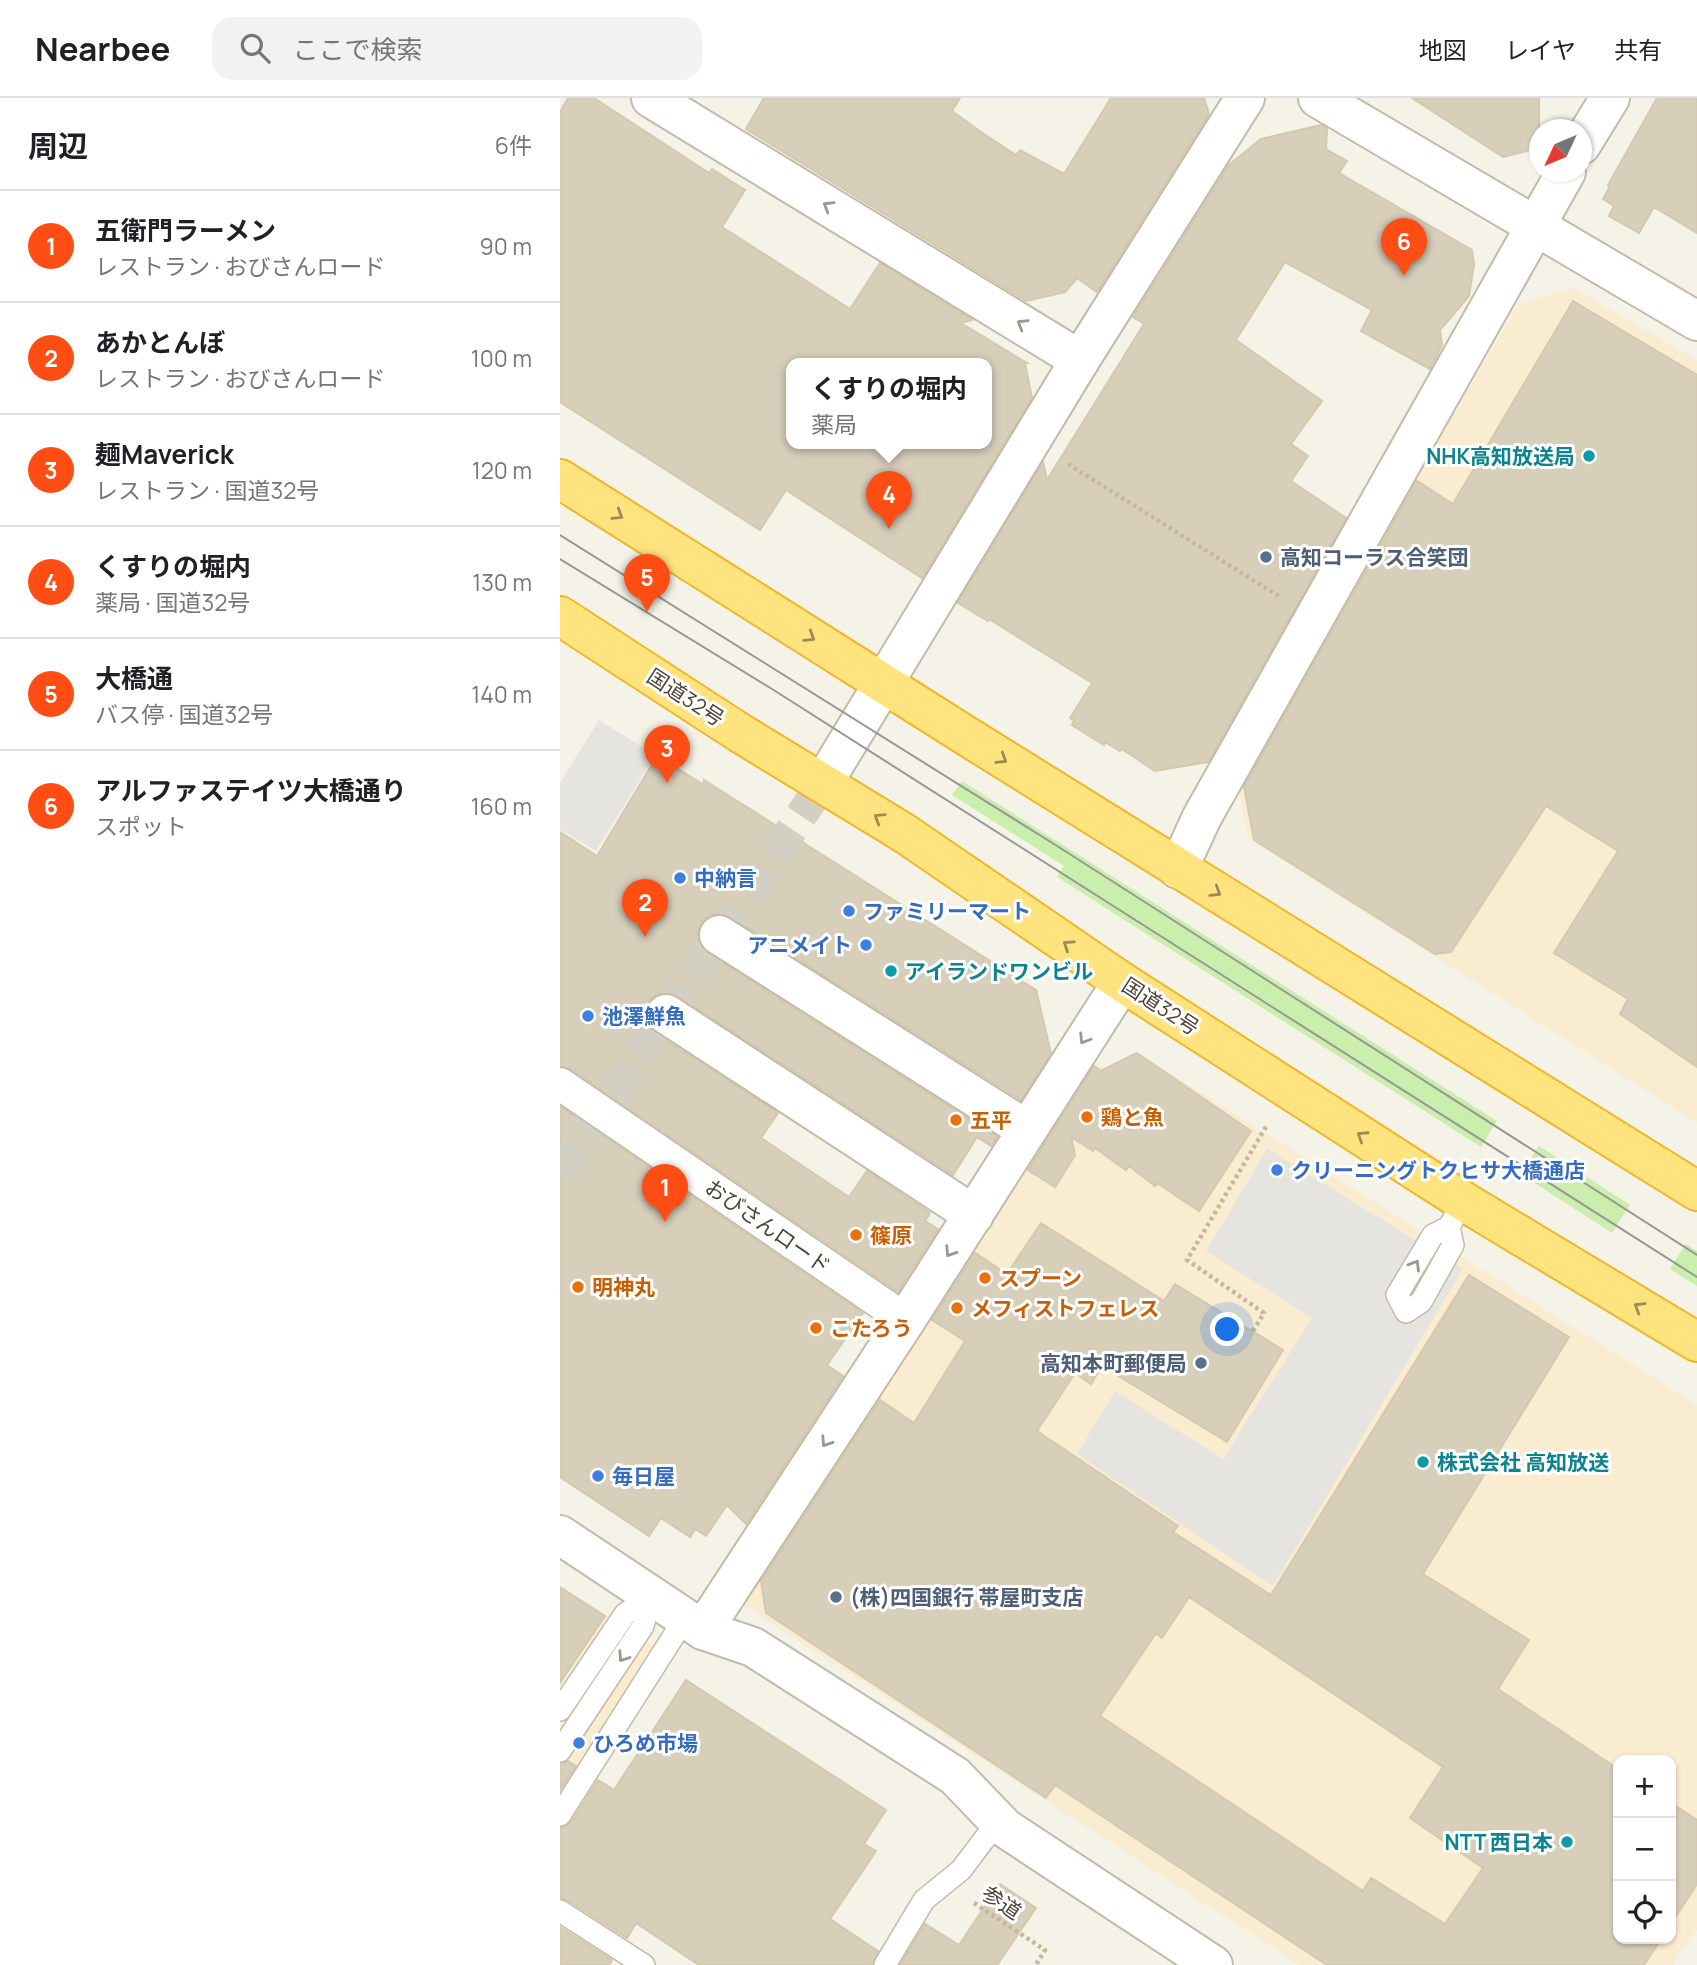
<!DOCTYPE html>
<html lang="ja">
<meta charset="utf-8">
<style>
body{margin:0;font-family:Manrope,"Noto Sans JP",sans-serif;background:#f2f2f2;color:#202124}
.controls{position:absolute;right:21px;bottom:21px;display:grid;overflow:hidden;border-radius:14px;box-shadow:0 2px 5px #0004}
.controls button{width:63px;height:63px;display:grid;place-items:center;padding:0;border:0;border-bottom:2px solid #e0e0e0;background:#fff;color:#202124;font:35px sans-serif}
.compass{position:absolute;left:969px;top:21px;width:63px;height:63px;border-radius:50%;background:#fff;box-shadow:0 2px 5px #0004;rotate:226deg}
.you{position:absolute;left:668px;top:1232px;width:24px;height:24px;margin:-18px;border:5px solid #fff;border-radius:50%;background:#1a73e8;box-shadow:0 0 0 10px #1a73e833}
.badge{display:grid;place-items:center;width:46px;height:46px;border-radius:50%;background:#ff4d14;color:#fff;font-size:23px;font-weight:700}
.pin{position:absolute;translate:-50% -58px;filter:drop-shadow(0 2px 4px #0008)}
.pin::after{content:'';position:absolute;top:37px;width:24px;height:21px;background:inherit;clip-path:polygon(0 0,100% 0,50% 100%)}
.popup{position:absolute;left:226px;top:260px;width:206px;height:91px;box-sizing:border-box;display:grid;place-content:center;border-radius:14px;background:#fff;filter:drop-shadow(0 2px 5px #0005);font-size:23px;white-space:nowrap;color:#757577}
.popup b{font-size:26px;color:#202124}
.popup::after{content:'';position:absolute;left:50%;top:100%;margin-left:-14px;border:14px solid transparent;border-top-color:#fff}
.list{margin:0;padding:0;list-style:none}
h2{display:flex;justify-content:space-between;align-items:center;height:91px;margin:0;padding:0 28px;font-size:30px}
h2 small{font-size:23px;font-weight:400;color:#757577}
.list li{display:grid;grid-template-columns:46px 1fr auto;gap:21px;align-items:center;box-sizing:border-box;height:112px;padding:0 28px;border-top:2px solid #e0e0e0}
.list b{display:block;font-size:26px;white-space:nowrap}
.list p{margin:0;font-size:23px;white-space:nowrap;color:#757577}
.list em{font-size:23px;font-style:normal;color:#757577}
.icon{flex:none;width:38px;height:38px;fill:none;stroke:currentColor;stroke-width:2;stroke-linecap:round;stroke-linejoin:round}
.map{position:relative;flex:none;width:1137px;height:1867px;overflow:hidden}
header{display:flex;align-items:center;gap:42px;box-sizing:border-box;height:98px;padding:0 35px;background:#fff;border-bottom:2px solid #e0e0e0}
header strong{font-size:33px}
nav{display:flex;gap:38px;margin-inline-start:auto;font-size:24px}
.search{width:490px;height:63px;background:#f2f2f2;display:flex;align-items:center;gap:18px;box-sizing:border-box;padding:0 24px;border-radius:21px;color:#757577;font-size:26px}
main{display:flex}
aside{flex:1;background:#fff}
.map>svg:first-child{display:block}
.commercial{fill:#f9ecd0;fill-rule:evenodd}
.green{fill:#caeeac}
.parking{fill:#e6e4df}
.building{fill:#d8cfbb;stroke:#d4c8ad;stroke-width:2;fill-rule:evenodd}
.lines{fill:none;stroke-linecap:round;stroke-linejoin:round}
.pedestrian-tunnel{stroke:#d3cfc3;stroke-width:32;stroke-dasharray:32 16;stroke-linecap:butt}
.service-casing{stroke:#c2bba8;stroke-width:24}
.pedestrian-casing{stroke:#c2bba8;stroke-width:35}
.minor-casing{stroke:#c2bba8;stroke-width:42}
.tertiary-casing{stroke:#c2bba8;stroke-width:42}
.trunk-casing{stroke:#eeb728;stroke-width:42}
.path{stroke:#c5b998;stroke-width:4.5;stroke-dasharray:3.5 3.5;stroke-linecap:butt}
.service{stroke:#fff;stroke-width:21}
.pedestrian{stroke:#fff;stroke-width:32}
.minor{stroke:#fff;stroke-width:38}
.tertiary{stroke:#fff;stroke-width:38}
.trunk{stroke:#ffe37f;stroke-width:38}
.tram{stroke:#979797;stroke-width:2}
.oneway{stroke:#9b9890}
.oneway2{stroke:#9b8b56}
.culture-dot{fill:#0f9aa8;stroke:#fff;stroke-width:2.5}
.service-dot{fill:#5c6f8a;stroke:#fff;stroke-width:2.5}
.shop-dot{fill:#3f7fe0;stroke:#fff;stroke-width:2.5}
.food-dot{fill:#e8710a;stroke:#fff;stroke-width:2.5}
.labels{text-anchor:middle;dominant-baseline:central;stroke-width:6;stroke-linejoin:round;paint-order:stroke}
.culture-label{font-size:21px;font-weight:bold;fill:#0d838f;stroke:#fff;text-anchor:end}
.service-label{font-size:21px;font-weight:bold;fill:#4e5e75;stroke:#fff;text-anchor:start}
.street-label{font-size:21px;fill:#494335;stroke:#fff}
.shop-label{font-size:21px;font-weight:bold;fill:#366cbe;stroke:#fff;text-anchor:start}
.food-label{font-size:21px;font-weight:bold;fill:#c56008;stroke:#fff;text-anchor:start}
</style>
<header>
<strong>Nearbee</strong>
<div class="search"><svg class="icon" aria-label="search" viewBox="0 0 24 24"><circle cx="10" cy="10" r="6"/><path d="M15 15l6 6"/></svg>ここで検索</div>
<nav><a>地図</a><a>レイヤ</a><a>共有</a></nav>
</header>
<main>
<aside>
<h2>周辺<small>6件</small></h2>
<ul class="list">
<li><span class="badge">1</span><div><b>五衛門ラーメン</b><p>レストラン · おびさんロード</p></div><em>90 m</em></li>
<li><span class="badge">2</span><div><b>あかとんぼ</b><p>レストラン · おびさんロード</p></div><em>100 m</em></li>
<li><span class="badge">3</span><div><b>麺Maverick</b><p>レストラン · 国道32号</p></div><em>120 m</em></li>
<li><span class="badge">4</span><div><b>くすりの堀内</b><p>薬局 · 国道32号</p></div><em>130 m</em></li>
<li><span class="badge">5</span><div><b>大橋通</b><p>バス停 · 国道32号</p></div><em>140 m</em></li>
<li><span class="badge">6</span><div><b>アルファステイツ大橋通り</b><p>スポット</p></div><em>160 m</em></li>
</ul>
</aside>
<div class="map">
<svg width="1137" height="1867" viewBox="0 0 1137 1867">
<rect width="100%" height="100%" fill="#f5f2e7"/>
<path class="commercial" d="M1013 190 1137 262V1025L689 741 677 684 959 206Z
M576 954 1137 1307V1831L1113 1867H740L179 1504 533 965 542 971ZM1058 1662H1111V1841H1058Z
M46 1517 99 1553 0 1700V1590Z"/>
<path class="green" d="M402 683 937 1023 921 1049 497 779 504 768 392 697Z
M979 1048 1070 1107 1052 1135 961 1076Z
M1126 1146 1137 1153V1188L1110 1171Z"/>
<path class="parking" d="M39 622 95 657 36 753 0 731V685Z
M707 1051 903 1171 713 1488 517 1356 555 1293 663 1361 752 1220 646 1153Z"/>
<path class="building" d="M8 0H34L149 75 152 71 185 92 162 129 290 211 320 165 412 222 401 225 467 265H465L472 300 362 480 226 392 200 432 0 304V14ZM231 265H427V345H231Z
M204 0H400L392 13 424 36 456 57 460 52 504 76 551 0H644L649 16 537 194 517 180 505 194 466 203 186 31Z
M852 0H979V50L943 59Z
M1097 0H1137V135L1094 109 1079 135 1049 118 1054 108 1043 101 1050 88 1048 87Z
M761 27 767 30 766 51 787 63 779 75 912 152 914 167 909 198 880 232 882 247 870 271 801 233 812 212 725 164 676 242 762 303 731 346 748 358 731 383 786 420 648 664 595 673 562 651 560 653 545 644 544 647 512 627 514 622 510 620 532 585 429 521 428 523 398 505 483 364 487 382 584 226 573 219 669 67 701 41Z
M1013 203 1137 277V969L1060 916 1068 901 994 855 1058 753 986 708 891 854 875 856 694 742 684 689 857 383 893 406Z
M97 658 144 687V682L476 892 491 955 461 1002 171 819 161 815 149 817 140 826 137 835 139 847 147 855 437 1039 431 1048 417 1039 393 1077 118 898 108 894 97 896 87 905 84 914 86 925 94 934 218 1015 201 1040 289 1099 307 1073 370 1115 365 1123 378 1131 338 1194 10 971 0 968V734L37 758Z
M577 955 691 1033 639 1113 597 1085 595 1088 569 1068 566 1072 535 1050 533 1053 511 1039 515 1057 495 1089 468 1072 534 968 541 973Z
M0 1008 303 1215 267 1267 283 1278 186 1426 167 1407 146 1438 135 1431 130 1439 101 1420 89 1438 0 1379Z
M481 1125 604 1203 615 1186 723 1252 667 1344 542 1268 531 1286 515 1275 477 1333 618 1428 613 1434 711 1497 909 1177 1009 1239 863 1476 969 1542 938 1591 1058 1671V1841H1101L1084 1867H767L495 1687 486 1700 206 1515 201 1483 320 1302 354 1325 405 1243 372 1222 415 1155 447 1176ZM629 1499 883 1669 850 1720 923 1770 885 1826 811 1780 803 1793 540 1618 596 1535 602 1540Z
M0 1489 45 1518 0 1585Z
M126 1582 326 1712 304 1746 316 1753 270 1821 318 1853 312 1867H139L76 1825 67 1840 7 1802 0 1800V1730L11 1724 38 1682 54 1692Z
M8 1663 16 1668 0 1692V1666Z
M1111 1705 1137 1722V1786L1111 1826Z
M440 1786 476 1810 437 1867H340L365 1826 399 1847Z
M0 1829 52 1862 49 1867H0Z"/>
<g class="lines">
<path class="pedestrian-tunnel" d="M0 1076 32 1023 42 1013 263 685"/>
<defs>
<path id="service" d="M889 1129 893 1147 861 1204 846 1214 837 1197 873 1137 889 1129 903 1103
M0 1612 65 1516 91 1497
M0 1653 83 1528 91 1497
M0 1717 125 1520
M0 1813 84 1867
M325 1867 364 1802 401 1772 438 1723"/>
<path id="pedestrian" d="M0 986 346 1222"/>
<path id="minor" d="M91 0 520 262
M1021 47 1050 0
M618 771 642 719 1006 74
M159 837 467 1032
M106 916 414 1117
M143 1532 346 1222 562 884"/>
<path id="tertiary" d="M758 0 1137 223
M263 685 520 262 685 0
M0 1437 143 1532 193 1549 395 1678 445 1730 653 1867"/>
<path id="trunk" d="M0 381 405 637 1137 1093
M0 518 180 635 344 735 562 884 903 1103 1137 1244"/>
</defs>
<use href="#service" class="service-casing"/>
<use href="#pedestrian" class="pedestrian-casing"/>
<use href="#minor" class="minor-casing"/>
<use href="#tertiary" class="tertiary-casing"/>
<use href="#trunk" class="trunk-casing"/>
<path class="path" d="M508 366 720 499
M693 1233 704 1215 627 1162 707 1027
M414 1805 485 1852 476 1867"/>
<use href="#service" class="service"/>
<use href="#pedestrian" class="pedestrian"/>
<use href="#minor" class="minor"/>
<use href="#tertiary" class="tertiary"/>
<use href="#trunk" class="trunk"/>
<path class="tram" d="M0 437 494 746 1137 1157
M0 461 212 591 1137 1179"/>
</g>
<defs><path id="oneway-chevron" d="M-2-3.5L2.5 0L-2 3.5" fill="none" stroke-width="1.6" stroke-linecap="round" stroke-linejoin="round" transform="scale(1.75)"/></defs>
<g class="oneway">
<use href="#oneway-chevron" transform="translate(268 108) rotate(-149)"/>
<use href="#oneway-chevron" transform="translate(462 226) rotate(-149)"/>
<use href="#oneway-chevron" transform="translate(524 941) rotate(122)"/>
<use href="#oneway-chevron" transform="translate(390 1154) rotate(123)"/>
<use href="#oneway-chevron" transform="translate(855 1167) rotate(-59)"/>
<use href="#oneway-chevron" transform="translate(266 1344) rotate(123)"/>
<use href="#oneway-chevron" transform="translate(63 1559) rotate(124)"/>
</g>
<g class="oneway2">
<use href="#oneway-chevron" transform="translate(58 417) rotate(32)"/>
<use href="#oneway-chevron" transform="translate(250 539) rotate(32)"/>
<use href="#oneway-chevron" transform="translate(442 661) rotate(32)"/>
<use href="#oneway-chevron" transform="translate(319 720) rotate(-148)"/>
<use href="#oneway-chevron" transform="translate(656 794) rotate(32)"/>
<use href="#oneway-chevron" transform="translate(508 847) rotate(-146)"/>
<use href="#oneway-chevron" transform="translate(802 1038) rotate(-147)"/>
<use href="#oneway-chevron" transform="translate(1079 1209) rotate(-149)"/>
</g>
<g class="culture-dot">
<circle cx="1029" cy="358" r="7"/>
<circle cx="331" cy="873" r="7"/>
<circle cx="863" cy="1364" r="7"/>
<circle cx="1007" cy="1744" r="7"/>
</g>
<g class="service-dot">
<circle cx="706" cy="459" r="7"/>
<circle cx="641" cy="1265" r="7"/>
<circle cx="276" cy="1499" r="7"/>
</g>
<g class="shop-dot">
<circle cx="120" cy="780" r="7"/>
<circle cx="289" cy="813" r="7"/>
<circle cx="306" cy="847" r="7"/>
<circle cx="28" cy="918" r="7"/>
<circle cx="717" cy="1072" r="7"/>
<circle cx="38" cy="1378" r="7"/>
<circle cx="19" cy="1645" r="7"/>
</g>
<g class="food-dot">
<circle cx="527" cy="1019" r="7"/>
<circle cx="396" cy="1022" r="7"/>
<circle cx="296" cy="1137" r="7"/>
<circle cx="425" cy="1180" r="7"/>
<circle cx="18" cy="1189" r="7"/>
<circle cx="397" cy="1210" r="7"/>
<circle cx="256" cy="1230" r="7"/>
</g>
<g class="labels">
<g class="culture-label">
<text x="1015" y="358">NHK高知放送局</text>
<text x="345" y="873" text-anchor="start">アイランドワンビル</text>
<text x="877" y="1364" text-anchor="start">株式会社 高知放送</text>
<text x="993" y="1744">NTT 西日本</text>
</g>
<g class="service-label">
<text x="720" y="459">高知コーラス合笑団</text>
<text x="627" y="1265" text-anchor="end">高知本町郵便局</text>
<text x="290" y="1499">(株)四国銀行 帯屋町支店</text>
</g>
<g class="street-label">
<text transform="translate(126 599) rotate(33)">国道32号</text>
<text transform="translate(601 908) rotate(33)">国道32号</text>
<text transform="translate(208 1128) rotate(35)">おびさんロード</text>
<text transform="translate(442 1804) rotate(34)">参道</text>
</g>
<g class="shop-label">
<text x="134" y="780">中納言</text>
<text x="303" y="813">ファミリーマート</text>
<text x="292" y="847" text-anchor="end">アニメイト</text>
<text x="42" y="918">池澤鮮魚</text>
<text x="731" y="1072">クリーニングトクヒサ大橋通店</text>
<text x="52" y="1378">毎日屋</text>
<text x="33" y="1645">ひろめ市場</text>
</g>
<g class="food-label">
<text x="541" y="1019">鶏と魚</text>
<text x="410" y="1022">五平</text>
<text x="310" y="1137">篠原</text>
<text x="439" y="1180">スプーン</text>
<text x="32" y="1189">明神丸</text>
<text x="411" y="1210">メフィストフェレス</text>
<text x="270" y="1230">こたろう</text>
</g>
</g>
</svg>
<div class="controls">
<button>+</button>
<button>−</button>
<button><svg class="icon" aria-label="locate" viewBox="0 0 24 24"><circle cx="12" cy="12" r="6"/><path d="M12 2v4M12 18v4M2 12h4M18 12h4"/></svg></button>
</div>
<svg class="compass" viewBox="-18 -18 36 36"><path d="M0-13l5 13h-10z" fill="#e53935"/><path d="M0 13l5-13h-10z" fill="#757577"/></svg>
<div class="you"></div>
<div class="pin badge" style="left:105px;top:1124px">1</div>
<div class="pin badge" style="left:85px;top:839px">2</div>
<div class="pin badge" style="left:107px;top:685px">3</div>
<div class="pin badge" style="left:329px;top:431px">4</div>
<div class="popup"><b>くすりの堀内</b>薬局</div>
<div class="pin badge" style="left:87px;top:514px">5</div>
<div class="pin badge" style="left:844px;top:178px">6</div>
</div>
</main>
